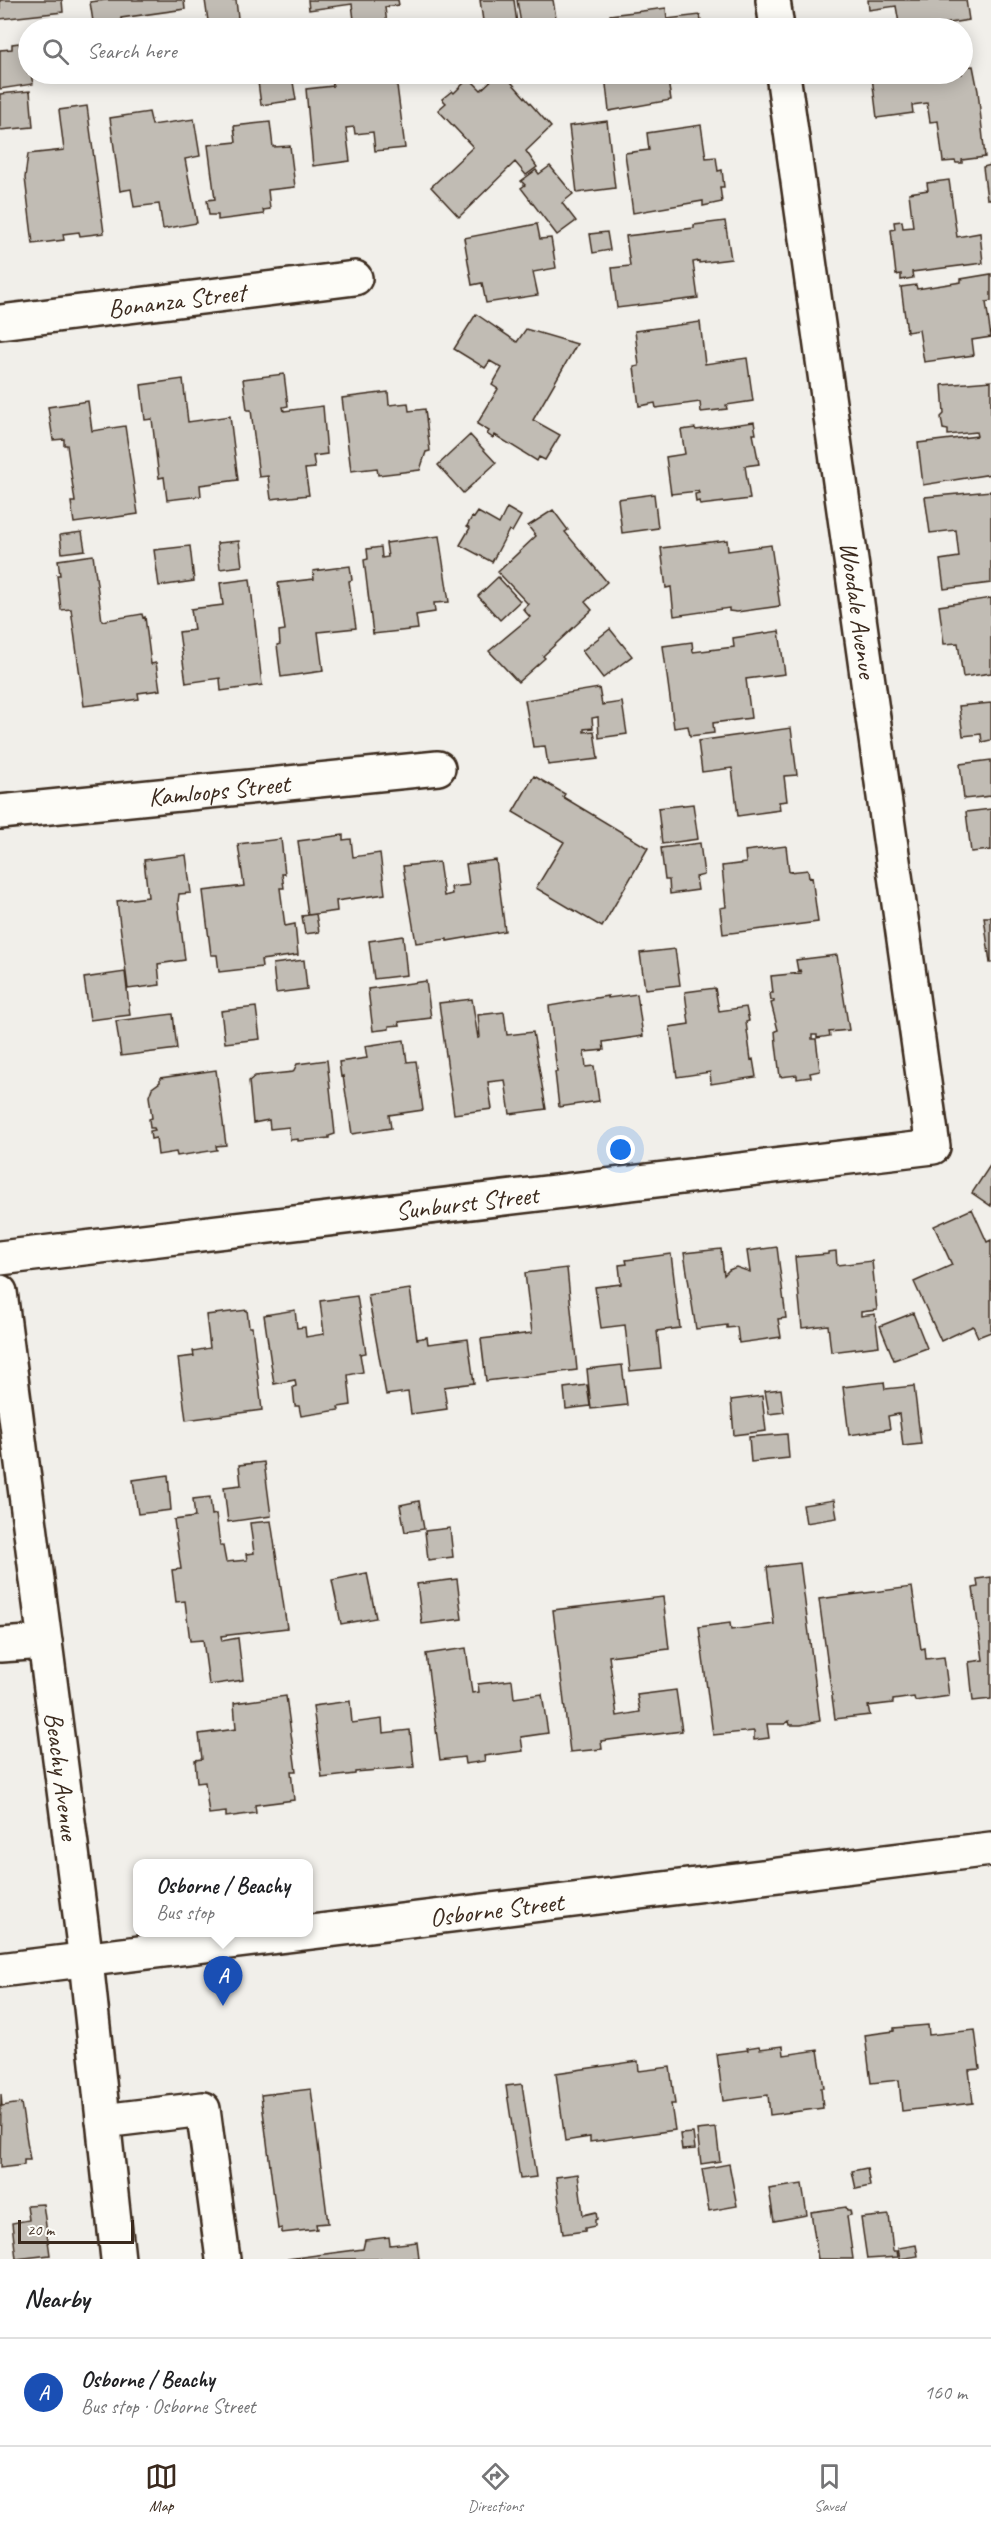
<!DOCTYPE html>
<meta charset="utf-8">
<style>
body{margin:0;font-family:Caveat,sans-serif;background:#f6f6f6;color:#202124}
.scale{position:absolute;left:18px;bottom:15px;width:116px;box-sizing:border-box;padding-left:6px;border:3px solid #3b2a1e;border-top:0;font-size:16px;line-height:21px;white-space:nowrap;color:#3b2a1e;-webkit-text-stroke:4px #fdfcf7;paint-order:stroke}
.you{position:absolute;left:621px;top:1150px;width:21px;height:21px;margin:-15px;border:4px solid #fff;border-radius:50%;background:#1a73e8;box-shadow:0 0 0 9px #1a73e833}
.badge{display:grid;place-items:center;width:39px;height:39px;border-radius:50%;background:#3b2a1e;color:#fff;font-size:20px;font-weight:700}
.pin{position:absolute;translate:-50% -50px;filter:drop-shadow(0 2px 3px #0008)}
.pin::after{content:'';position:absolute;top:32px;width:21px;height:18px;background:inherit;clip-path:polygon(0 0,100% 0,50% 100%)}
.popup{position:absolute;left:133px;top:1859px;width:180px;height:78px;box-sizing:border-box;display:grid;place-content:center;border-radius:12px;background:#fff;filter:drop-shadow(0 2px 4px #0005);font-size:20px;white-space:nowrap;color:#757577}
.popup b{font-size:22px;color:#202124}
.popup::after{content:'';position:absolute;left:50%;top:100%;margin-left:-12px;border:12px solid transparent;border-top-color:#fff}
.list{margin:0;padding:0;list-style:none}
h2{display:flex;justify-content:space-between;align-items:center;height:78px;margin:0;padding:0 24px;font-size:26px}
h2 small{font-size:20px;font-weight:400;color:#757577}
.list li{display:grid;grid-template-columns:39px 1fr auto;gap:18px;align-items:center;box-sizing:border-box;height:108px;padding:0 24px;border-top:2px solid #e0e0e0}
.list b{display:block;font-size:22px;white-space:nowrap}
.list p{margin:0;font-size:20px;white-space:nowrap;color:#757577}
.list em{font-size:20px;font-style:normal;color:#757577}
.icon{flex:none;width:33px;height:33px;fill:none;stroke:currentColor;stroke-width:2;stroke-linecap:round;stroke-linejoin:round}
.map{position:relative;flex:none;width:991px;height:2259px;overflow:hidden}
.search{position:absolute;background:#fff;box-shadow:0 3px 15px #0003;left:18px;right:18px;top:18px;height:66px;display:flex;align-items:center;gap:15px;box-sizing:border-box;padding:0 21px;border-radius:33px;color:#757577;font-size:22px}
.sheet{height:186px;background:#fff}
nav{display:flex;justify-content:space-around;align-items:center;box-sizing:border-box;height:84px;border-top:2px solid #e0e0e0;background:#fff;font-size:16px;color:#757577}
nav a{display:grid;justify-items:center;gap:3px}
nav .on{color:#3b2a1e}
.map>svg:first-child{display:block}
.building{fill:#c1bcb4;stroke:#3b2a1e;stroke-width:1.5}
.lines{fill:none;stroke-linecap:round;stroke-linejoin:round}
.minor-casing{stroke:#3b2a1e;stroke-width:38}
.major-casing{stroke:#3b2a1e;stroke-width:38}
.minor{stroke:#fdfcf7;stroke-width:33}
.major{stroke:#fdfcf7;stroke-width:33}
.labels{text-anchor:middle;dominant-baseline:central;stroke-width:4.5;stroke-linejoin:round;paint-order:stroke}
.street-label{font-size:26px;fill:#3b2a1e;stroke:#fdfcf7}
</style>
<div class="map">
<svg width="991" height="2259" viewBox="0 0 991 2259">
<rect width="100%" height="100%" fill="#f1efea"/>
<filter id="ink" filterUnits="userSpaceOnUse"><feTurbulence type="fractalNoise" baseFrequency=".0167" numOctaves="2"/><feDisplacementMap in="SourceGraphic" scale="12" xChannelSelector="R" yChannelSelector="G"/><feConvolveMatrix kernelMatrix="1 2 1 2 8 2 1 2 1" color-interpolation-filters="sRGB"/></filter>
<g filter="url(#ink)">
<path class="building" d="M0 0H62L63 12 0 19Z
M106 0H184L185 9 121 18 122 28H94L90 2Z
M205 0H236L239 27 209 28Z
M308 0H398L399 5 385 7 387 25 355 28 352 4 309 10Z
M480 0H514L517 24 484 28Z
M517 0H553L556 18 521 24Z
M868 0H966L969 20 943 24 944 28H865L899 23 896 6 869 10Z
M666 8 667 19 700 15 702 28H612L610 15Z
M19 43 20 49 28 48V74H31L33 84 0 89V50L12 49V44Z
M973 66 978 91 985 157 962 160V163H956L955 161 943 162 938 121 930 122 927 103 912 105 913 113 877 118 872 77 897 74H962V67Z
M257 74H300L301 81 293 82 296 100 261 105Z
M331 74H367L368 81 396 78 405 148 375 151 373 132 355 134 354 127 346 128 350 161 313 166 306 89 333 86Z
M498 74H504L551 127 526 151 537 167 526 175 515 162 459 217 431 187 473 147 438 110 446 103 442 99 452 91 454 93 469 78 481 90Z
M599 74H667L671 100 609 111 605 76 599 77Z
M30 91 33 127 0 130V94Z
M87 106 104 233 80 236 79 232 63 234 64 240 33 244 25 178 28 154 64 150 59 110Z
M149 112 152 125 194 119 200 156 185 159 197 223 163 229 159 204 134 207 131 189 120 191 110 118Z
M607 121 615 188 577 193 569 126Z
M270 122 273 147 290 146 295 187 268 190 270 209 263 210 264 214 218 220V215H209L207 200 215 199 208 145 236 142 234 126Z
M701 125 706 158 716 157 718 171 722 170 724 187H720L722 202 703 206V201L633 213 625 153 649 150 647 133Z
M991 165V199H987L983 167Z
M550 166 573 194 562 203 576 221 557 235 521 188 525 185 521 181 536 170 539 174Z
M949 180 957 237 980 233 983 263 912 272 913 278 901 280V274L896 275 891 230 895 229 894 222 902 221 903 228 913 227 909 193 928 190 927 183Z
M725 221 731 259 699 263V261L693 262 698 298 617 308 612 268 630 266 626 236 694 228V225Z
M537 224 540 239 551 238 556 268 533 272 538 295 486 303 482 283 472 285 464 238Z
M607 232 610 250 593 253 590 234Z
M991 274V301L986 302 991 337 972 340 974 355 924 362 919 330 907 332 901 287 916 285 917 289 961 282V279Z
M476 314 517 342 526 329 577 344 533 420 560 435 545 460 539 457 537 461 495 435 493 438 487 434 489 431 477 424 498 389 492 385 502 368 490 361 485 368 454 349Z
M700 322 705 364 747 358 753 401 726 405 727 409 701 412 700 402 656 408 655 403 639 406 634 367 639 366 635 331Z
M284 374 288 406 283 407 284 411 323 406 327 454 313 456 315 468 305 469 309 495 271 499 268 476 259 477 251 410H247L243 379Z
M183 379 188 422 230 416 238 480 200 485 201 496 167 500 164 477 159 478 152 419 145 420 141 385Z
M991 381V474L923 485 918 443 977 436 976 432 948 435V430L943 429 941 417 944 414 942 385Z
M388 392 389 405 408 403 409 411 425 409 430 451 426 452 420 470 378 475 377 468 351 471 342 398Z
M88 401 92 431 125 426 138 514 74 523 71 502H75L67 445H64V439L53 440 48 407Z
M754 422 756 434H753L759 464 745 466 750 499 700 505 699 501 696 502 695 494 699 493 698 491 671 494 666 457 685 454 681 430 695 428 696 430Z
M470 435 496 463 463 493 438 465Z
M991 491V583L944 589 940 560 959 557 956 530 930 533 925 497Z
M654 494 658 528 622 533 618 499Z
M507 508 521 516 512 532 509 530 492 562 460 545 470 528 467 526 472 517 474 518 478 512 499 524Z
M553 510 568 530 565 532 607 582 585 602 592 610 543 656 545 658 518 682 489 651 530 617 523 609 528 604 498 572 536 536 528 526Z
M82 532 85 550 62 553 60 535Z
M439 536 449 602 434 603 435 612 416 615 418 629 373 634 364 560 368 559 367 549 381 547 382 558 388 557 386 543Z
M727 540 728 551 771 545 780 606 737 612 729 611V608L674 616 671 587 666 588 661 548Z
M239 541 242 566 220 569 217 543Z
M190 546 194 581 159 586 154 550Z
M93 555 102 621 142 614 143 618 145 617 151 664 156 663 160 690 138 693 139 699 84 706 71 609 61 610 57 575H60L58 560Z
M350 566 352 580 349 581 356 628 318 632 323 671 281 677 277 645 280 644 279 631 285 630 278 583 314 579 313 571Z
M498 577 520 601 500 620 478 596Z
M250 579 262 685 221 691 220 678 186 683 179 632 194 630 191 609 223 605 220 583Z
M991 598V673L963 677 958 643 944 644 939 606Z
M610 629 632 656 603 678 582 651Z
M779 631 785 674 746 679 751 718 713 723 714 733 690 736 688 726 674 728 663 646 692 642 693 652 734 647 733 638Z
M599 688 602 705 622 702 627 734 599 738 598 717 592 718 593 728 584 729V732L594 731 598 759 548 765 545 746 533 747 525 700Z
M991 703V740L982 742 981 734 963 736 959 706Z
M791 728 797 775 784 776 787 801 779 802 780 810 738 816 732 768 702 772 698 741Z
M991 760V796L964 799 960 764Z
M534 776 565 794 563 797 648 848 602 927 536 888 564 842 513 812Z
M693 804 698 839 662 844 658 808Z
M991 809V850L971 852 966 812Z
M343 835V840L351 839 353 857 380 853 385 894 336 901 337 911 308 915 298 841Z
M281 839 285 874H282L284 888H280L285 926 295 924 298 955 261 960 262 967 219 972 217 955H211L203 891 244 886 238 844Z
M700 843 704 875 696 877 698 890 670 894 669 880H665L661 848Z
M786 846 789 872 808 870 809 878 812 877 818 922 723 934 720 908 726 907 722 866 746 863 745 851Z
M186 855 191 893 179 894 178 902 185 960 158 964 160 985 128 989 117 901 148 897 144 860Z
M496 860 505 931 447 941V939L416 943 403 866 439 862 444 896 452 894 451 887 469 885 466 864Z
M316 914 319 932 305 934 302 916Z
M984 917H991V963H990Z
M403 936 407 975 374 979 369 941Z
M675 949 680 985 645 989 640 953Z
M837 955 849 1030 829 1032 830 1036 817 1038V1035H812V1039H816L820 1071 810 1073 811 1077 797 1079V1075L780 1077 776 1044 775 1031 778 1030 771 1003 774 1002V1000H771L770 993H773L771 976 801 973 800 970 798 971 796 960Z
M304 960 307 989 276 993 273 964Z
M125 972 130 1015 90 1020 84 978Z
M426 981 431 1018 399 1022 400 1025 389 1026V1029L373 1031 368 989Z
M715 988 719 1011 746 1007 749 1021 746 1022 751 1060 753 1059 756 1077 711 1084 710 1072 677 1077 670 1027 689 1024 685 992Z
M637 994 643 1036 603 1042 604 1050 584 1052 586 1067 594 1066 599 1101 559 1107 555 1072H557L549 1006 608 996V998Z
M472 999 478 1038 480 1037 478 1015 504 1012 507 1035 533 1032 546 1109 510 1114 505 1080 488 1082 492 1109 454 1114 439 1003Z
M256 1007 260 1039 225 1043 221 1011Z
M173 1014 177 1049 121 1056 116 1021Z
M404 1040 407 1062 416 1061 423 1110 389 1115 391 1128 352 1134 343 1076 341 1077 339 1062 367 1058 365 1046Z
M327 1060 335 1134 329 1136V1138L298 1141V1139L290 1140 289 1127 270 1129 269 1120 253 1123 249 1081 255 1076 293 1072 297 1064Z
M216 1070 226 1145 216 1146 217 1150 177 1156 176 1152 158 1155 156 1138 151 1139 150 1131 155 1130 154 1128H150L149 1119 152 1118 149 1096 152 1088 160 1082V1078Z
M991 1164V1206L972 1193Z
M972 1209 987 1242 991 1240V1332L978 1337 973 1326 941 1341 914 1282 952 1265 934 1226Z
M777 1247 786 1318 778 1319 781 1337 739 1343 737 1327 727 1328V1325L696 1329 684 1253 721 1249 724 1275 729 1270 736 1267 750 1272 747 1251Z
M836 1251 837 1265 872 1261 877 1310 861 1312V1316L875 1314 879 1346 831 1352 828 1325 802 1328 795 1257 828 1254V1252Z
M671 1254 680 1328 657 1331 661 1368 630 1371 625 1325 601 1328 595 1287 621 1284 619 1265 627 1264 626 1260Z
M567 1268 577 1370 486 1381 481 1339 532 1333 525 1273Z
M410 1289 417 1339 427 1337 428 1344 468 1339 474 1383 444 1387 447 1409 411 1414 408 1392 386 1395 368 1295Z
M357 1296 366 1353 360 1354 363 1372 348 1375 351 1405 338 1407 339 1410 301 1416 299 1406H295L293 1387 296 1386 295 1380 274 1384 264 1315 295 1310 297 1328 305 1327 306 1337 324 1334 320 1301Z
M247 1310 249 1327H252L262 1410 186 1420 178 1358 194 1356 193 1351 210 1348 206 1315Z
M913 1313 927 1348 894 1360 880 1326Z
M622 1365 627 1405 591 1409 587 1369Z
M884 1382 885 1389 914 1386 921 1444 903 1446 899 1414 888 1416 890 1429 849 1435 843 1387Z
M587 1385 590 1406 566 1409 564 1388Z
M781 1389 784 1412 769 1414 765 1391Z
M762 1396 766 1431 734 1435 731 1400Z
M787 1434 789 1458 751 1462 749 1437Z
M264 1462 271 1516 228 1522 224 1487 241 1485 239 1465Z
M168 1475 171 1510 138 1514 133 1480Z
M210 1497 212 1515 216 1514 220 1546H223L226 1562 247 1560 246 1554 254 1553 250 1523 271 1521 287 1628 221 1636 222 1641 238 1638 243 1680 209 1685 203 1640 190 1641 185 1601 176 1602 172 1570 181 1569 174 1520 195 1517 193 1499Z
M834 1500 837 1518 806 1523 803 1505Z
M419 1501 424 1529 405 1532 400 1505Z
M450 1528 453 1557 428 1560 425 1531Z
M800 1563 820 1721 801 1725H790L789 1721 785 1724H767L769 1738 754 1740V1731L713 1735 699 1627 730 1623 731 1630 774 1624 767 1567Z
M367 1573 376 1618 341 1624 332 1580Z
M991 1577V1699L973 1701 969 1662 983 1660 973 1588 978 1587 977 1579Z
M457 1579 462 1619 422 1624 417 1584Z
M912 1587 921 1649 925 1648 926 1659 944 1657 949 1696 915 1701 914 1697 893 1700V1703L868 1706 870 1715 835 1719 819 1599Z
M663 1597 669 1649 609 1656 617 1716 640 1712 637 1695 676 1690 682 1731 601 1741 602 1749 570 1752 553 1610Z
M466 1648 472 1693 479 1692 478 1684 512 1680 514 1698 542 1694 548 1733 521 1737 523 1751 484 1756 485 1761 465 1764 464 1757 440 1760 426 1654Z
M286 1696 296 1771H291L294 1800 255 1805 256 1813 226 1817V1812L209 1814 205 1782 197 1783 195 1760 202 1759 199 1734 236 1729 234 1703Z
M350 1701 352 1723 382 1719 383 1733 410 1730 414 1767 355 1772V1774L322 1778 313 1706Z
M928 2025 929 2035 975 2030 980 2069 969 2070 973 2103 902 2111 899 2080 871 2083 865 2035 894 2031V2028Z
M759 2046 760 2049 783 2046 784 2055 818 2050 824 2088H821L823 2108 770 2115 768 2095 723 2101 717 2054 748 2050 747 2048Z
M638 2061 639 2071 670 2067 675 2104H671L675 2130 590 2142V2137L565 2141 556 2073Z
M522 2084 536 2177 520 2179 506 2086Z
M311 2089 328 2223 316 2224 317 2229 282 2233V2228L278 2229 261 2095Z
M1 2094 2 2106 21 2103 30 2160H24V2165L0 2168Z
M716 2128 720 2161 701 2164 697 2130Z
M693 2133 695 2149 682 2150 680 2134Z
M729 2164 737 2206 709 2211 702 2169Z
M867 2168 870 2186 856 2189 852 2171Z
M578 2174 583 2215 596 2212 597 2219 595 2220V2226L585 2228V2231L563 2234 556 2177Z
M802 2184 807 2215 774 2221 769 2189Z
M43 2204 50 2255 16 2259 12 2223 29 2220 27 2205Z
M846 2207 847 2210H850L851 2215 847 2216 853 2259H818L811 2212Z
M889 2215 893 2251H897L898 2257 867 2259 861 2218Z
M389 2237 390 2245 417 2242 419 2259H287L363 2249 365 2240Z
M916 2245 918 2256 900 2259 898 2248Z"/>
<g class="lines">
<defs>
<g id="minor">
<path d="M773 0 777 28"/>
<path id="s1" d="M0 322 355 278"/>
<path id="s2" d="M0 812 438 768"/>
<path id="s3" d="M0 1258 933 1147 783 74"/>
<path id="s4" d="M0 1292 86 1961 118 2259"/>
<path d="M0 1645 45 1642"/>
<path d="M103 2121 203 2109 223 2259"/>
</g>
<g id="major">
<path id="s5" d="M0 1970 991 1849"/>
</g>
</defs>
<use href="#minor" class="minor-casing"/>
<use href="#major" class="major-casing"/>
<use href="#minor" class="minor"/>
<use href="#major" class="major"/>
</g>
</g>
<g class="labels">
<g class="street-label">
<text stroke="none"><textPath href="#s1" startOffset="178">Bonanza Street</textPath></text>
<text transform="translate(858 610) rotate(82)">Woodale Avenue</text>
<text stroke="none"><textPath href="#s2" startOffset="220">Kamloops Street</textPath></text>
<text stroke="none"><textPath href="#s3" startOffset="470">Sunburst Street</textPath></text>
<text stroke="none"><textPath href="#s4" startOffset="488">Beachy Avenue</textPath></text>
<text stroke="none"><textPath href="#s5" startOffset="500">Osborne Street</textPath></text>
</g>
</g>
</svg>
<div class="scale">20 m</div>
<div class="you"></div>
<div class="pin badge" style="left:223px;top:2006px;background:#1a4fb4">A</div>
<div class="popup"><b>Osborne / Beachy</b>Bus stop</div>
<div class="search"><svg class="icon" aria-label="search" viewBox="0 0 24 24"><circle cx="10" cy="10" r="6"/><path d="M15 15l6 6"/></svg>Search here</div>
</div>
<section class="sheet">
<h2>Nearby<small></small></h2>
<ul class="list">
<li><span class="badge" style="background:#1a4fb4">A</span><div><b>Osborne / Beachy</b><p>Bus stop · Osborne Street</p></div><em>160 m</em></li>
</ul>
</section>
<nav>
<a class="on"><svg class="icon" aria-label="map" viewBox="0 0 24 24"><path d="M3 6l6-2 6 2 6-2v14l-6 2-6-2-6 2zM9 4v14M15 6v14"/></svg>Map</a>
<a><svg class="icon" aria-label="directions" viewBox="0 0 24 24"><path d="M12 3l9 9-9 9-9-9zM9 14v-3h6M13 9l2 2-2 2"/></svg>Directions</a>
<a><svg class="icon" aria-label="saved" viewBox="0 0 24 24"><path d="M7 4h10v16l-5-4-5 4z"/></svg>Saved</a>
</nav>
